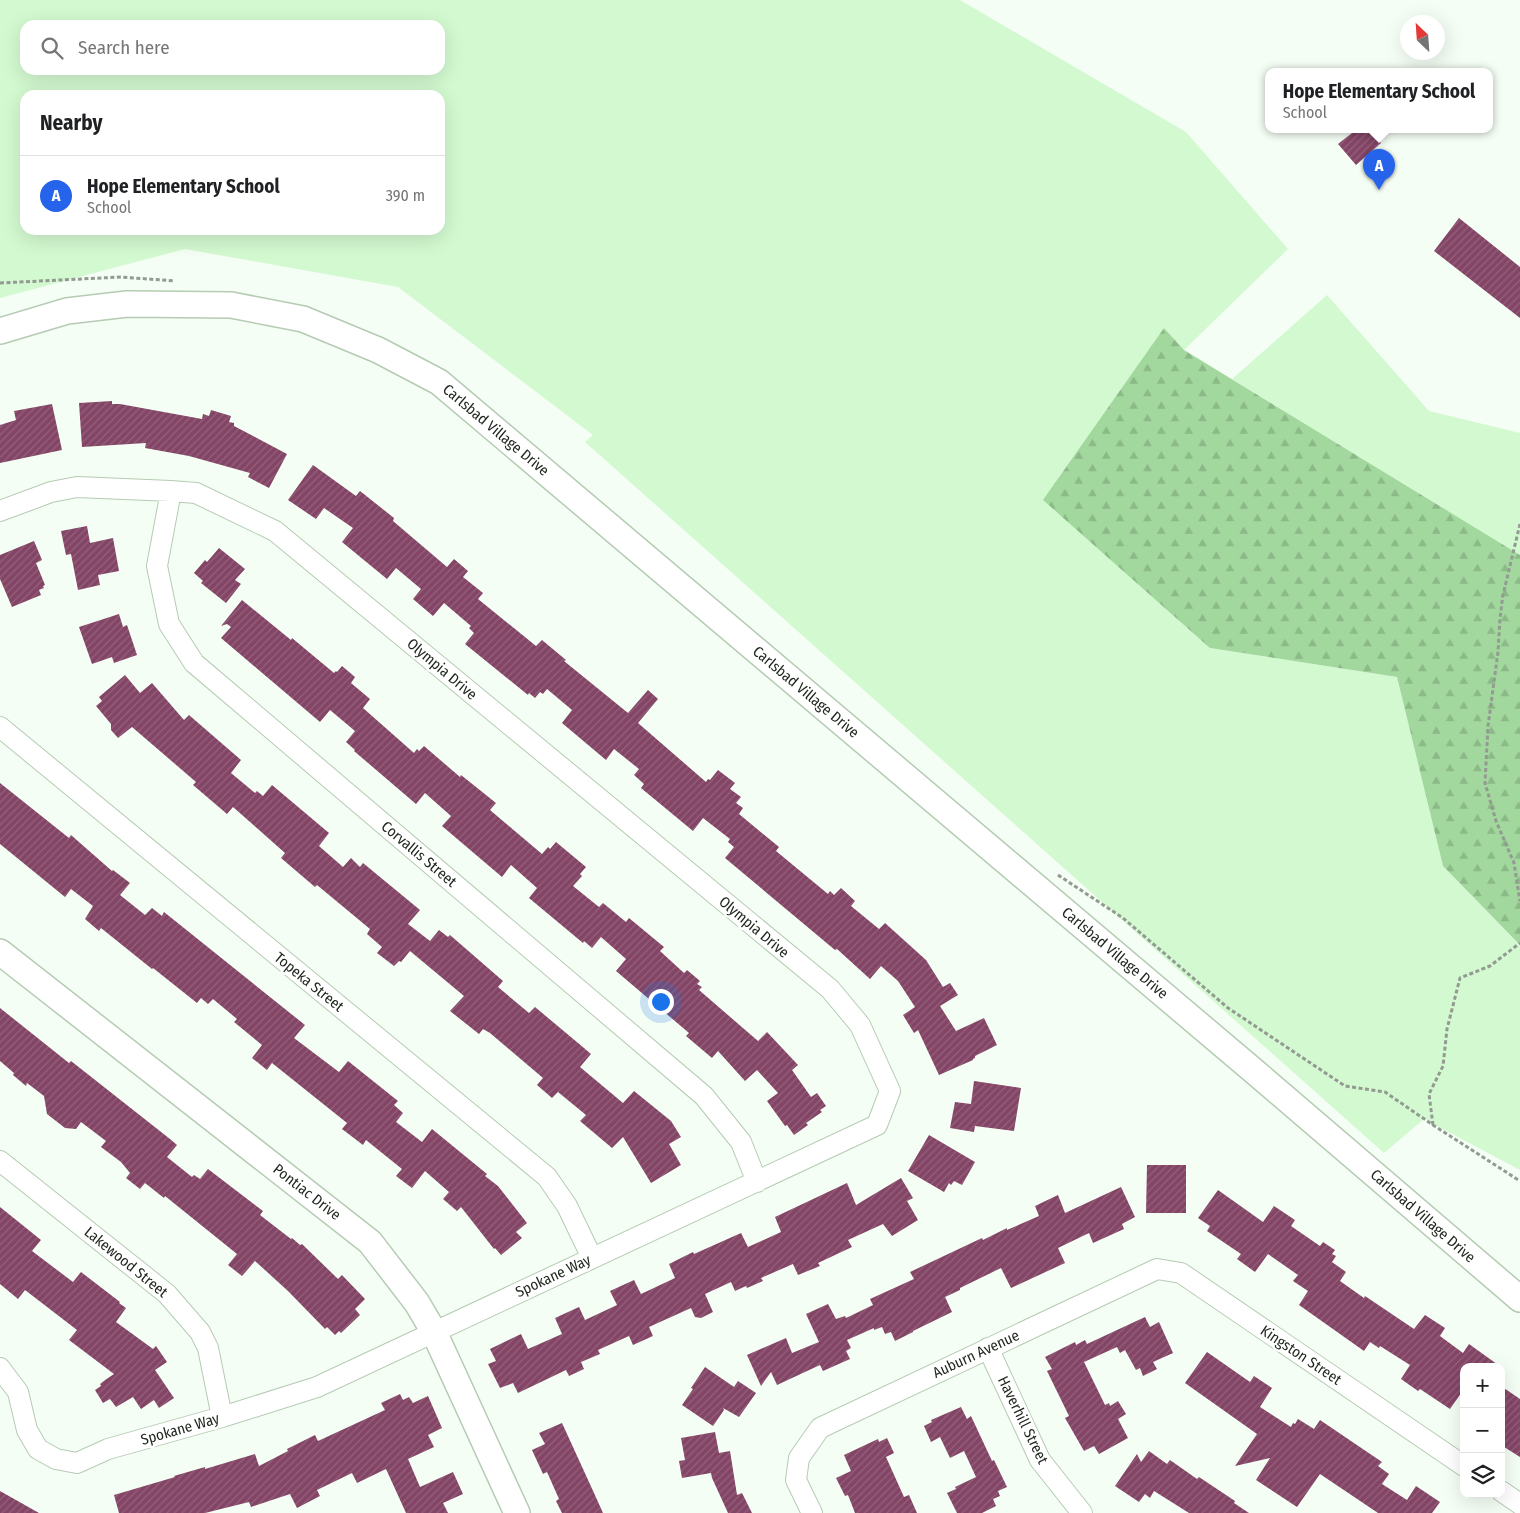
<!DOCTYPE html>
<meta charset="utf-8">
<style>
body{margin:0;font-family:"Fira Sans Condensed",sans-serif;background:#f2f2f2;color:#202124}
.controls{position:absolute;right:15px;bottom:15px;display:grid;overflow:hidden;border-radius:10px;box-shadow:0 5px 20px #0002}
.controls button{width:45px;height:45px;display:grid;place-items:center;padding:0;border:0;border-bottom:1px solid #e0e0e0;background:#fff;color:#202124;font:25px sans-serif}
.compass{position:absolute;left:1400px;top:15px;width:45px;height:45px;border-radius:50%;background:#fff;box-shadow:0 5px 20px #0002;rotate:335deg}
.you{position:absolute;left:660px;top:1001px;width:18px;height:18px;margin:-12px;border:4px solid #fff;border-radius:50%;background:#1a73e8;box-shadow:0 0 0 8px #1a73e833}
.badge{display:grid;place-items:center;width:32px;height:32px;border-radius:50%;background:#2563eb;color:#fff;font-size:16px;font-weight:700}
.pin{position:absolute;translate:-50% -41px;filter:drop-shadow(0 1px 2px #0008)}
.pin::after{content:'';position:absolute;top:26px;width:18px;height:15px;background:inherit;clip-path:polygon(0 0,100% 0,50% 100%)}
.popup{position:absolute;left:1265px;top:68px;width:228px;height:65px;box-sizing:border-box;display:grid;place-content:center;border-radius:10px;background:#fff;filter:drop-shadow(0 1px 4px #0005);font-size:16px;white-space:nowrap;color:#757577}
.popup b{font-size:19px;color:#202124}
.popup::after{content:'';position:absolute;left:50%;top:100%;margin-left:-10px;border:10px solid transparent;border-top-color:#fff}
.list{margin:0;padding:0;list-style:none}
h2{display:flex;justify-content:space-between;align-items:center;height:65px;margin:0;padding:0 20px;font-size:21px}
h2 small{font-size:16px;font-weight:400;color:#757577}
.list li{display:grid;grid-template-columns:32px 1fr auto;gap:15px;align-items:center;box-sizing:border-box;height:80px;padding:0 20px;border-top:1px solid #e0e0e0}
.list b{display:block;font-size:19px;white-space:nowrap}
.list p{margin:0;font-size:16px;white-space:nowrap;color:#757577}
.list em{font-size:16px;font-style:normal;color:#757577}
.icon{flex:none;width:28px;height:28px;fill:none;stroke:currentColor;stroke-width:2;stroke-linecap:round;stroke-linejoin:round}
.map{position:relative;flex:none;width:1520px;height:1513px;overflow:hidden}
.search{position:absolute;background:#fff;box-shadow:0 5px 20px #0002;left:20px;top:20px;width:425px;height:55px;display:flex;align-items:center;gap:12px;box-sizing:border-box;padding:0 18px;border-radius:15px;color:#757577;font-size:19px}
.panel{position:absolute;background:#fff;box-shadow:0 5px 20px #0002;left:20px;top:90px;width:425px;height:145px;border-radius:15px}
.map>svg:first-child{display:block}
.green{fill:#d3f9d0;fill-rule:evenodd}
.forest{fill:url(#forest-firs)}
.building{fill:url(#building-hatch)}
.lines{fill:none;stroke-linecap:round;stroke-linejoin:round}
.minor-casing{stroke:#b5cbb3;stroke-width:22}
.major-casing{stroke:#b5cbb3;stroke-width:28}
.path{stroke:#929a91;stroke-width:3;stroke-dasharray:4 2.5;stroke-linecap:butt}
.minor{stroke:#fff;stroke-width:20}
.major{stroke:#fff;stroke-width:25}
.labels{text-anchor:middle;dominant-baseline:central;stroke-width:5;stroke-linejoin:round;paint-order:stroke}
.street-label{font-size:15px;fill:#1d251c;stroke:#fff}
</style>
<div class="map">
<svg width="1520" height="1513" viewBox="0 0 1520 1513">
<defs>
<pattern id="forest-firs" width="22" height="20" patternUnits="userSpaceOnUse" patternTransform="scale(1.25)"><rect width="22" height="20" fill="#a2d89d"/><path d="M5 1l3.5 6h-7zM16 11l3.5 6h-7z" fill="#8bb987"/></pattern>
<pattern id="building-hatch" width="6" height="6" patternUnits="userSpaceOnUse" patternTransform="scale(1.25)"><rect width="6" height="6" fill="#844466"/><path d="M-1 1l2-2M0 6l6-6M5 7l2-2" fill="none" stroke="#92627b"/></pattern>
</defs>
<rect width="100%" height="100%" fill="#f5fef4"/>
<path class="green" d="M0 0H960L1186 132 1288 249 1184 350 1164 328 1210 648 1397 677 1443 866 1520 945V1170L1424 1119 1384 1153 585 442 593 435 398 287 185 249 0 298ZM25 25H440V70H25ZM25 95H440V230H25Z
M1327 295 1429 411 1520 433V555L1232 379Z"/>
<path class="forest" d="M1164 328 1184 350 1520 555V945L1443 866 1397 677 1210 648 1043 500Z"/>
<path class="building" d="M1357 129H1369L1381 143 1356 165 1338 144Z
M1459 218 1520 267V318L1434 251Z
M112 401V404H120L202 419 203 414 209 416 211 410 231 416 229 422 234 423V426L287 454 269 488 248 477 250 473 189 456 145 448 146 443 82 447 79 403Z
M52 404 62 450 0 463V425L16 420 14 411Z
M313 465 356 496 360 491 394 518 393 521 447 567 454 559 468 571 463 577 483 593 478 599 536 646 542 640 566 660 564 661 628 713 648 690 658 699 638 723 706 782 708 779 710 780 718 770 735 783 730 789 741 797 736 803 743 808 739 814 779 847 776 851 828 894 830 891 834 895 841 888 855 901 851 906 879 929 885 923 926 960 943 987 950 983 958 995 940 1006 956 1031 984 1018 997 1045 975 1056V1058L973 1059V1060L939 1075 918 1030 914 1033 903 1015 915 1007 898 981 881 966 870 979 837 949 835 950 725 858 734 847 728 842 730 839 703 818 693 831 641 788 644 784 634 775 639 769 614 749 606 760 562 723 572 710 547 689 543 694 540 692 535 698 529 693 528 695 465 644 474 633 469 628 471 626 444 603 433 616 413 599 421 589 396 568 387 579 342 542 353 528 324 508 316 519 288 500Z
M87 526 90 543 113 538 119 571 98 575 100 585 78 590 71 554 66 555 61 531Z
M34 541 42 560 36 563 45 585 43 586 44 588 39 590 41 595 12 607 0 579V555Z
M219 548 245 569 235 580 241 584 226 603 201 583 203 581 194 573 205 560 207 562Z
M242 600 291 640 292 638 334 673 336 671 337 672 342 666 355 677 351 683 370 699 363 708 414 753 417 749 419 751 424 746 460 777 461 775 496 803 490 810 542 854 548 847 550 849 556 842 586 867 580 874 582 876 573 886 599 907 603 903 626 922 629 918 664 947 660 951 684 973 687 970 700 981 697 984 702 987 699 990 758 1041 767 1032 798 1065 792 1070 811 1097 817 1093 826 1106 820 1110 822 1112 806 1123 808 1125 794 1135 787 1125 785 1126 767 1101 778 1093 757 1070 745 1081 718 1051 712 1058 686 1036 689 1033 616 971 626 959 601 937 592 948 584 941 583 943 529 898 537 888 511 865 502 877 442 826 451 816 425 793 416 804 354 751 355 750 346 742 355 731 330 710 320 722 221 638 231 627 227 624 221 626Z
M119 614 123 627 127 625 137 655 114 663 112 657 92 664 79 627Z
M125 675 140 693 152 683 184 720 189 715 241 760 231 773 255 793 257 791 263 796 272 785 329 833 319 846 343 867 351 858 360 867 363 863 420 910 408 924 430 941 439 930 448 937 450 935 503 981 498 987 529 1013 535 1007 584 1048 591 1054 580 1067 623 1103 634 1091 671 1121 681 1137 669 1144 681 1165 651 1183 623 1137 612 1148 580 1121 586 1115 558 1092 552 1098 537 1085 543 1078 490 1033 483 1029 479 1034 450 1011 464 996 410 951 401 962 399 961 394 966 377 953 382 947 367 934 370 929 317 885 315 887 281 858 285 853 233 807 227 814 193 785 196 782 132 727 118 738 111 730V724L96 706 102 701 99 697Z
M0 783 69 838 71 835 112 871 113 870 130 883 120 895 145 915 152 908 162 916 164 912 305 1025 294 1038 339 1072 348 1061 398 1101 394 1105 403 1113 396 1122 422 1142 432 1129 487 1174 485 1176 498 1186 527 1223 516 1232 522 1238 501 1255 495 1248 494 1249 461 1207 457 1211 443 1199 449 1192 425 1171 412 1188 396 1176 402 1169 366 1140 363 1145 342 1129 347 1123 272 1063 267 1070 252 1058 262 1045 234 1022 237 1019 213 999 208 1004 201 998 197 1003 153 968 152 969 101 928 99 931 85 919 93 906 71 889 65 897 0 844Z
M0 1008 69 1063 71 1061 170 1139 177 1145 167 1157 192 1177 194 1175 200 1179 208 1169 263 1211 260 1215 291 1239 292 1238 300 1245 302 1244 338 1279 342 1275 365 1299 355 1309 360 1315 341 1333 339 1331 335 1335 327 1327 325 1329 288 1291 255 1261 242 1276 228 1265 237 1254 165 1196 164 1198 145 1183 140 1189 126 1178 130 1173 121 1162 101 1147 106 1141 81 1122 76 1129 65 1128 47 1114 44 1096 27 1083 26 1086 13 1075 14 1073 0 1061Z
M974 1081 1021 1088 1014 1131 975 1126 974 1132 950 1128 955 1102 971 1104Z
M929 1135 975 1162 962 1185 954 1181 951 1185 949 1183 944 1192 908 1171Z
M1147 1165H1186V1213H1146Z
M901 1178 913 1198 907 1201 918 1220 892 1236 883 1224 848 1240 852 1247 818 1263 820 1266 798 1275 793 1264 761 1278 763 1281 747 1288 746 1286 735 1291 731 1282 705 1294 713 1312 701 1318 695 1317 691 1308 649 1327 653 1336 633 1345 629 1336 598 1350 600 1354 581 1362 584 1369 569 1376 566 1370 518 1393 513 1383 500 1388 488 1364 496 1361 490 1349 521 1334 528 1349 562 1334 555 1318 579 1307 585 1320 617 1305 610 1291 634 1280 641 1294 675 1278 669 1264 693 1252 694 1254 741 1233 748 1247 781 1232 775 1217 847 1183 856 1205Z
M1121 1187 1135 1217 1122 1224 1124 1229 1093 1243 1089 1233 1058 1248 1065 1263 1011 1288 1001 1268 960 1288V1290L945 1297 952 1312 913 1331V1332L895 1341 891 1332 885 1334 882 1327 874 1330V1328L847 1340 851 1348 846 1351 850 1359 823 1371 820 1365 777 1385 771 1372 761 1386 747 1355 786 1338 792 1353 819 1342 806 1314 828 1304 836 1319 845 1316 846 1318 873 1305 870 1299 914 1279 910 1272 982 1238 983 1240 1007 1228V1230L1039 1216 1035 1206 1058 1195 1065 1213Z
M1218 1190 1263 1222 1274 1206 1295 1220 1291 1226 1320 1246 1323 1242 1335 1250 1332 1254 1336 1256 1332 1262 1346 1272 1340 1281 1364 1298 1365 1296 1414 1329 1425 1315 1445 1328 1440 1336 1463 1353 1469 1344 1501 1367H1464V1389L1450 1409 1420 1389 1418 1391 1401 1379 1410 1365 1380 1346 1379 1348 1370 1342 1364 1351 1299 1305 1308 1291 1293 1281 1298 1275 1268 1254 1255 1272 1237 1259 1241 1254 1207 1231 1210 1226 1198 1218Z
M0 1207 41 1240 32 1251 73 1282 81 1272 120 1302 119 1303 126 1308 116 1322 153 1349 156 1346 167 1362 155 1370 174 1398 159 1408 154 1400 141 1409 133 1397 116 1407 110 1399 103 1403 95 1390 101 1386 100 1384 105 1380 114 1374 69 1340 77 1330 25 1290 18 1299 0 1284Z
M1145 1317 1150 1327 1159 1322 1173 1353 1153 1362 1157 1369 1143 1376 1140 1368 1136 1370 1125 1350 1120 1353 1117 1347 1084 1362 1105 1405 1109 1403 1110 1406 1118 1401 1126 1414 1118 1419 1128 1438 1099 1454 1094 1446 1084 1451 1065 1418 1069 1416 1047 1371 1052 1369 1045 1357 1075 1342 1076 1345 1085 1340 1087 1344Z
M1207 1352 1250 1382 1254 1376 1272 1388 1260 1407 1291 1427 1293 1423 1295 1424 1298 1419 1314 1429 1320 1420 1382 1462 1378 1466 1389 1474 1382 1484 1407 1500 1416 1486 1440 1502 1432 1513H1378L1320 1474 1297 1507 1256 1480 1270 1458 1235 1466 1257 1434 1185 1383Z
M705 1367 734 1387 738 1381 756 1393 739 1417 723 1408 724 1410 713 1426 682 1405 693 1389 691 1388Z
M1501 1386 1520 1399V1457L1501 1445Z
M400 1394 403 1400 409 1397 413 1403 428 1396 442 1428 428 1435 434 1447 408 1459 420 1487 453 1472 463 1494 443 1503 448 1513H406L386 1469 357 1483 352 1473 317 1490 320 1496 297 1508 290 1494 251 1507 249 1502 205 1513H119L114 1495 175 1477 174 1476 205 1467V1469L255 1454 259 1466 288 1451 287 1449 315 1435 318 1441 385 1410 381 1403Z
M961 1407 967 1419 971 1416 992 1461 994 1460 1007 1487 998 1491 1000 1496 993 1499 996 1506 982 1513H957L947 1493 956 1489 955 1487 976 1477 964 1451 950 1458 940 1437 931 1442 924 1426 932 1422 931 1420Z
M562 1423 594 1493 603 1513H562L556 1501 559 1499 547 1472 543 1474 532 1450 545 1444 539 1433Z
M715 1432 719 1453 730 1451 737 1495 742 1493 752 1513H728L712 1478 711 1473 682 1478 679 1461 685 1460 681 1438Z
M887 1438 894 1453 886 1457 904 1497 909 1495 917 1513H855L848 1495 845 1496 836 1478 851 1471 844 1455 878 1439 879 1442Z
M1149 1451 1167 1464 1170 1460 1197 1479 1199 1477 1235 1501 1234 1503 1249 1513H1189L1154 1491 1150 1498 1145 1494 1139 1502 1115 1486 1137 1454 1141 1462Z
M0 1491 39 1513H0Z"/>
<g class="lines">
<defs>
<path id="minor" d="M171 491 157 566 169 624 194 663 704 1096 741 1142 757 1182
M0 511 51 492 77 487 171 491 196 493 275 531 830 989 860 1025 890 1091 877 1125 317 1387 222 1417 108 1449 77 1463 56 1459 38 1449 27 1430 18 1392 0 1368
M0 727 547 1177 567 1206 592 1258
M0 1161 167 1294 200 1332 208 1348 222 1417
M988 1348 1040 1460 1082 1513
M1501 1491 1520 1504
M812 1513 796 1480 799 1458 820 1428 1157 1269 1181 1273 1464 1466"/>
<path id="major" d="M0 331 67 311 127 304 231 305 303 319 378 350 439 382 1255 1072 1520 1299
M0 952 370 1242 417 1303 434 1332 517 1513"/>
</defs>
<use href="#minor" class="minor-casing"/>
<use href="#major" class="major-casing"/>
<path class="path" d="M0 283 121 277 175 281
M1520 524 1503 595 1500 618 1498 652 1488 726 1485 783 1496 821 1514 863 1520 901
M1058 875 1123 918 1228 1008 1345 1086 1385 1092 1433 1125 1520 1181
M1433 1125 1429 1094 1443 1066 1447 1029 1460 978 1490 966 1520 943"/>
<use href="#minor" class="minor"/>
<use href="#major" class="major"/>
</g>
<g class="labels">
<g class="street-label">
<text transform="translate(496 430) rotate(40)">Carlsbad Village Drive</text>
<text transform="translate(442 669) rotate(40)">Olympia Drive</text>
<text transform="translate(806 692) rotate(40)">Carlsbad Village Drive</text>
<text transform="translate(419 854) rotate(40)">Corvallis Street</text>
<text transform="translate(754 927) rotate(40)">Olympia Drive</text>
<text transform="translate(1115 953) rotate(40)">Carlsbad Village Drive</text>
<text transform="translate(309 982) rotate(39)">Topeka Street</text>
<text transform="translate(307 1192) rotate(38)">Pontiac Drive</text>
<text transform="translate(1423 1216) rotate(41)">Carlsbad Village Drive</text>
<text transform="translate(126 1262) rotate(39)">Lakewood Street</text>
<text transform="translate(553 1276) rotate(-25)">Spokane Way</text>
<text transform="translate(976 1354) rotate(-25)">Auburn Avenue</text>
<text transform="translate(1301 1355) rotate(34)">Kingston Street</text>
<text transform="translate(1023 1420) rotate(64)">Haverhill Street</text>
<text transform="translate(180 1429) rotate(-16)">Spokane Way</text>
</g>
</g>
</svg>
<div class="controls">
<button>+</button>
<button>−</button>
<button><svg class="icon" aria-label="layers" viewBox="0 0 24 24"><path d="M12 4l9 5-9 5-9-5zM3 14l9 5 9-5"/></svg></button>
</div>
<svg class="compass" viewBox="-18 -18 36 36"><path d="M0-13l5 13h-10z" fill="#e53935"/><path d="M0 13l5-13h-10z" fill="#757577"/></svg>
<div class="you"></div>
<div class="pin badge" style="left:1379px;top:190px">A</div>
<div class="popup"><b>Hope Elementary School</b>School</div>
<div class="search"><svg class="icon" aria-label="search" viewBox="0 0 24 24"><circle cx="10" cy="10" r="6"/><path d="M15 15l6 6"/></svg>Search here</div>
<section class="panel">
<h2>Nearby<small></small></h2>
<ul class="list">
<li><span class="badge">A</span><div><b>Hope Elementary School</b><p>School</p></div><em>390 m</em></li>
</ul>
</section>
</div>
